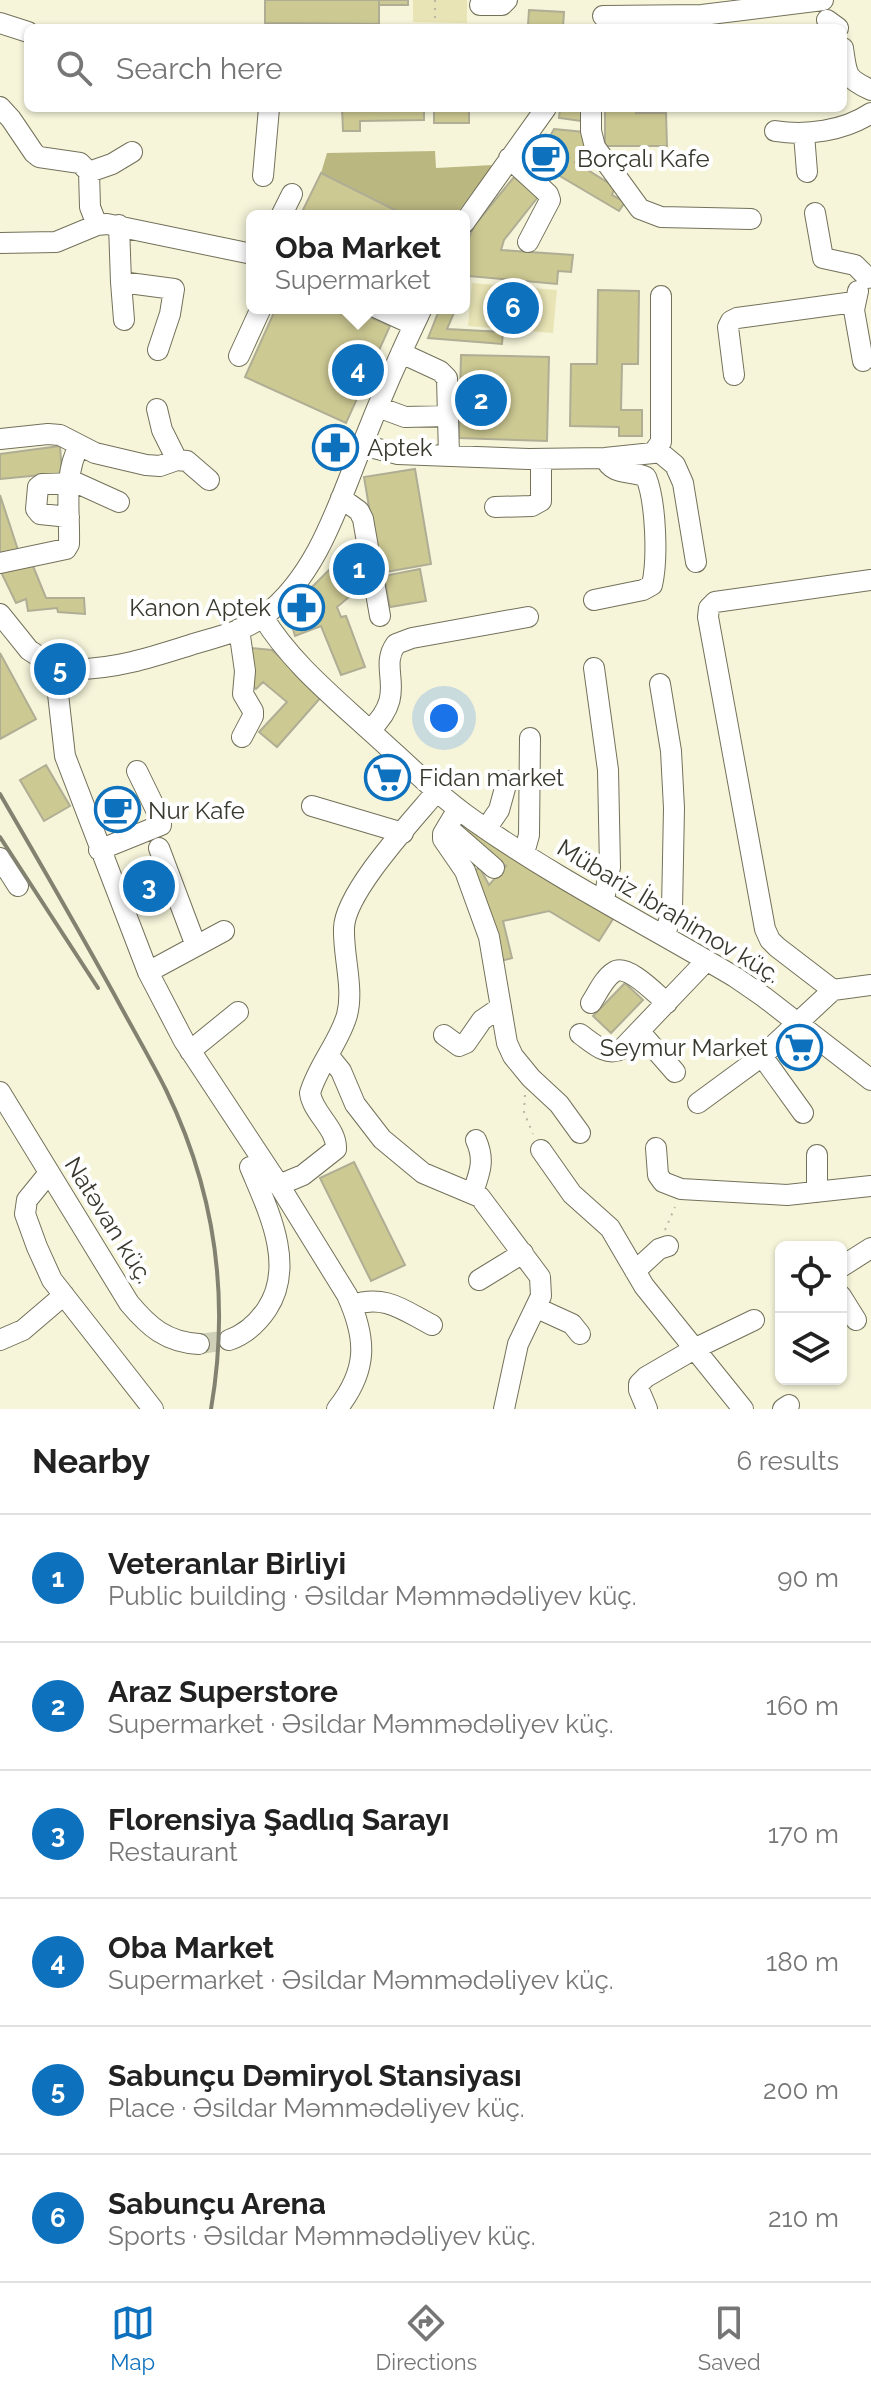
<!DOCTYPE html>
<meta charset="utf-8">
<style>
body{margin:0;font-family:Raleway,sans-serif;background:#f6f6f6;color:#222}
.controls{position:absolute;right:24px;bottom:24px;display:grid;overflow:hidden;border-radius:12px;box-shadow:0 2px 6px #0004}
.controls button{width:72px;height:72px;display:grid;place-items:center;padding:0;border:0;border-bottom:2px solid #e0e0e0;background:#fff;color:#222;font:40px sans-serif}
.you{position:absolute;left:444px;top:718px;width:28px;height:28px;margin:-20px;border:6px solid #fff;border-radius:50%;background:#1a73e8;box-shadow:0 0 0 12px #1a73e833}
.badge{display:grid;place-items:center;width:52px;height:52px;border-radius:50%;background:#0e71bd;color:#fff;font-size:26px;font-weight:700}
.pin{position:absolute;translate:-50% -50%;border:4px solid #fff;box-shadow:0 2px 8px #0006}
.popup{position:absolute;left:246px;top:210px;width:224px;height:104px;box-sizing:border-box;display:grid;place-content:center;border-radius:12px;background:#fff;filter:drop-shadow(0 2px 6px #0005);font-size:26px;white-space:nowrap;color:#767676}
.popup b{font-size:30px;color:#222}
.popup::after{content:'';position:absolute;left:50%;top:100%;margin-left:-16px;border:16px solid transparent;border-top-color:#fff}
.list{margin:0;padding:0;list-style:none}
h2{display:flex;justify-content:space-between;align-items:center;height:104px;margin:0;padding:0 32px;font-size:34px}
h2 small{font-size:26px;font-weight:400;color:#767676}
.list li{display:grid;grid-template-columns:52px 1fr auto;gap:24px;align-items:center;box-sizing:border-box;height:128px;padding:0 32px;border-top:2px solid #e0e0e0}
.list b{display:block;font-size:30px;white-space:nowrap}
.list p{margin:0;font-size:26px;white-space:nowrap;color:#767676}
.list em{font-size:26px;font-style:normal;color:#767676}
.icon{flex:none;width:44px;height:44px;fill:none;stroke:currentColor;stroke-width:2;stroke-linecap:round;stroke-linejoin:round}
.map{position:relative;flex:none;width:871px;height:1409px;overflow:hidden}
.search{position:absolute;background:#fff;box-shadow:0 2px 6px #0004;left:24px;right:24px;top:24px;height:88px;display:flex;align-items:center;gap:20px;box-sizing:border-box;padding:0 28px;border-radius:12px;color:#767676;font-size:30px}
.sheet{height:872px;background:#fff}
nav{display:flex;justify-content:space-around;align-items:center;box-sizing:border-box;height:112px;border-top:2px solid #e0e0e0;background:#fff;font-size:22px;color:#767676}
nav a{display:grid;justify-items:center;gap:4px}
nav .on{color:#0e71bd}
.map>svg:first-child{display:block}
.green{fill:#e8e4b5}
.forest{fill:#bbb781}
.building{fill:#cdc993;stroke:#afad94;stroke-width:2}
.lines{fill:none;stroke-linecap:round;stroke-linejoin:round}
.minor-tunnel{stroke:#d0cfb8;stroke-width:20;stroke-dasharray:20 10;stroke-linecap:butt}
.minor-casing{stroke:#73715a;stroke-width:22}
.path{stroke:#b7b6a1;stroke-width:2;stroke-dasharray:2 6;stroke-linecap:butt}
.minor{stroke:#fff;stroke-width:20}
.rail{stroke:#838271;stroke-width:4}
.labels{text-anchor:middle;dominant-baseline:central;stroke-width:8;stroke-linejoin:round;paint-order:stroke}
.poi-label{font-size:24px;fill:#39382e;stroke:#fff;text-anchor:start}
.street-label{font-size:24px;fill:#39382e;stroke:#fff}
</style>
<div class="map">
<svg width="871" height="1409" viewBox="0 0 871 1409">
<rect width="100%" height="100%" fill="#f6f5da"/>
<path class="green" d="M413 0H467V23L413 22Z
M472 283 557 290 553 333 468 326Z"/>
<path class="forest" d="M435 151 436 168 493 165 455 216H407L321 173 327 153Z"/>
<path class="building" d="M265 0H379V24L265 23Z
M379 0H408V5H379Z
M529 10 564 12 563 27 528 25Z
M342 108H424V120L360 121V131H343Z
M434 108H469V123H434Z
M560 108H583L582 121 559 118Z
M605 108H636V113H666L667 146H605Z
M554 129 584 132 589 155 575 162 615 187 612 195 625 202 619 211 536 162Z
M321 173 407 216H300Z
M514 177 538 197 504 240 501 250 573 255 571 272 558 271 557 284 469 276 464 289V250L474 226Z
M598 290 639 291 638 364H622L621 410H642V436H619V427L570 426 571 364H597Z
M276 308H350L390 326 346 423 245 377Z
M440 308H456L447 329 503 332 502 344 428 338Z
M461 355 549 357 547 441 459 438Z
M60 446 62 473 0 479V454Z
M415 469 431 564 380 573 364 477Z
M0 495 19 553 0 557Z
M365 560 368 573 358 581 362 586 337 607 341 617 346 616 365 667 341 675 321 626 295 636 288 611 338 561 346 569 341 574 344 578Z
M31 561 46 598H84L85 614 58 612 57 608 28 611 26 599 16 603 0 570Z
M420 569 426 601 390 607 384 576Z
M251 648 272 650 322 696 277 747 259 732 287 702 263 682 256 689 247 682Z
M0 653 36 719 0 739Z
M46 765 70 806 44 821 20 780Z
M464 821 613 919 599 941 549 911 503 921 512 958 501 961 472 871 480 868 489 885 506 866 457 832Z
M625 983 643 1000 611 1033 593 1016Z
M354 1162 405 1265 371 1281 320 1178Z"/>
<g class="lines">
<path class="minor-tunnel" d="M199 1344 229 1340"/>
<defs>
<path id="minor" d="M480 5H502L507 0
M603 16 702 15 823 0
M827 20 838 28
M0 23 28 32
M843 48C847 75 845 78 871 90
M0 107 11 119 34 153 39 157 80 163 89 172 90 207 97 225
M591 108V131L595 147 640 209 661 217 751 219
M775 131C806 136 844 131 871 113
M804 134 807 172
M509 158 548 194 550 200 528 242
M89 172 112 164 132 152
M263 176 269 108
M815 213 823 258 855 265 868 278
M281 216 292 194
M464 223 546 108
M119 225 121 282
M0 243 56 242 97 225 107 224 252 254
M858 291 854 310 863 361
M377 308 414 325
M124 320 121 282 174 289 170 314 158 350
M401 353 440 371 447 378 449 456
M239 356 261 308
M734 375 728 327 731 321 737 318 854 302
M378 407 405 417 448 416
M157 409 162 430 177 460
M0 439 48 434 60 435 95 453 146 465 160 466 177 460 187 461 209 480
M362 445 398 454 529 459 605 458 653 453 661 442V296
M657 450 675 465 683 483 696 562
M341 498 359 511 363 519 380 616
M495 507 532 506 541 501V459
M69 517 40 514 36 509 38 487 42 484 77 483 119 502
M0 563 66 549 69 544C70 512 63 475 79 446
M594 600 643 590 652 585C658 559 656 502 646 477 631 470 612 476 605 458
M0 614 29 650 46 661
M263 617C289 660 330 694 367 728 402 759 435 793 473 820 556 879 648 925 735 977L764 997 871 1080
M239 629 245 671 243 694 253 711V716L242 737
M44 669a16 16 0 1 1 32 0a16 16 0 1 1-32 0Z
M594 668 608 770 610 867 604 900
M77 669C114 669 149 658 184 647 210 638 242 633 264 616 318 575 339 502 363 443 381 397 401 352 422 308
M660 684 671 751 674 808 672 909 665 936
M57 685 65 756 148 972 184 1041 279 1185 347 1295C367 1339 368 1370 337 1409
M370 730C410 692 377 670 396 644L412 638 528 617
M312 806 403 833
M458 809 443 834V839L465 871 489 937 507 1043 513 1056 531 1078 559 1104 580 1133
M447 827 494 868
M486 829 499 810 507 781
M159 848 196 946
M99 850 161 825V820L137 771
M524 853 529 835 530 738
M0 858 18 886
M148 972 224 931
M833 990 777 947 770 940 765 929 708 617 709 608 715 602 871 580
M591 1003C597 994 604 978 614 972 627 963 656 994 667 1003
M640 1032 675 1072
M580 1034C593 1043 606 1057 622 1049L707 960
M444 1035 459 1046 466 1043 482 1020 501 1007
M190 1051 238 1012
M328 1055 341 1071 355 1104 382 1139 423 1173 480 1197 540 1277 541 1296 518 1344 504 1409
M762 1056 803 1113
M0 1092 129 1303C149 1327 166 1342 199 1344
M698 1103 762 1056 833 990 871 985
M656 1148 658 1175 663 1182 681 1189 787 1195 871 1186
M541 1150 572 1194 610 1228 644 1286 743 1409
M49 1173 27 1200 25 1214 37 1247 52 1280 153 1409
M255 1178 266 1177 279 1185 303 1175 336 1149C337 1128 313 1114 310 1093 318 1065 339 1043 347 1015 354 988 343 956 344 928 345 892 412 821 437 791
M473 1192C480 1172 485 1160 476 1140
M817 1192V1155
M841 1267 871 1248
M635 1271 659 1249 668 1246
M479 1280 523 1253
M841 1296 856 1320
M352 1305C385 1294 403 1310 432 1325
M537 1308 572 1324 580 1334
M0 1340 23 1330 64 1295
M229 1340C246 1334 257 1324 267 1309 296 1265 268 1210 250 1167
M647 1409 639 1390V1384L646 1377 696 1348 754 1320
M783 1409 789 1405"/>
</defs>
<use href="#minor" class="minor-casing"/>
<path class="path" d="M435 0V23
M525 1095 524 1112 533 1134
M665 1230 675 1207"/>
<use href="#minor" class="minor"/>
<path class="rail" d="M0 794C39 861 77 927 114 994 131 1026 150 1058 166 1090 215 1191 230 1299 211 1409
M0 837 98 988"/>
</g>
<defs>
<symbol id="cafe-ring" viewBox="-11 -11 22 22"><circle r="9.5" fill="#fff" stroke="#0e71bd" stroke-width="1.5"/><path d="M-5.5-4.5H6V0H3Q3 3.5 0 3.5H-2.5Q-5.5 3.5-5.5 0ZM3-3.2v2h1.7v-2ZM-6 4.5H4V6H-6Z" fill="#0e71bd"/></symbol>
<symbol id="pharmacy-ring" viewBox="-11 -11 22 22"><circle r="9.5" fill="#fff" stroke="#0e71bd" stroke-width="1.5"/><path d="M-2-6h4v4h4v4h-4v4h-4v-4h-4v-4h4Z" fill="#0e71bd"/></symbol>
<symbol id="supermarket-ring" viewBox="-11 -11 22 22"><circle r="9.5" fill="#fff" stroke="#0e71bd" stroke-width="1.5"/><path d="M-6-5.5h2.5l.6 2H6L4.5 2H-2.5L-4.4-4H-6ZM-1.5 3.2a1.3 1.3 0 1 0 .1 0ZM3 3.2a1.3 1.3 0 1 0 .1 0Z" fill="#0e71bd"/></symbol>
</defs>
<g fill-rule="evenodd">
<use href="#cafe-ring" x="520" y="132" width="51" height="51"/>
<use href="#pharmacy-ring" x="310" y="422" width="51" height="51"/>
<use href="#pharmacy-ring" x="276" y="582" width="51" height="51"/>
<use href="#supermarket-ring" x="362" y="752" width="51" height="51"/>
<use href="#cafe-ring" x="92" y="784" width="51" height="51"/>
<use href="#supermarket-ring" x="774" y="1022" width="51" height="51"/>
</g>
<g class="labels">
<g class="poi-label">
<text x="577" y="158">Borçalı Kafe</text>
<text x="367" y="447">Aptek</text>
<text x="271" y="607" text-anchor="end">Kanon Aptek</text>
<text x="419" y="777">Fidan market</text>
<text x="148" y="810">Nur Kafe</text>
<text x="768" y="1047" text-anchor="end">Seymur Market</text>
</g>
<g class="street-label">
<text transform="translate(669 911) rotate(31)">Mübariz İbrahimov küç.</text>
<text transform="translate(109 1220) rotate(58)">Natəvan küç.</text>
</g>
</g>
</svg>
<div class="controls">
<button><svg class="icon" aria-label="locate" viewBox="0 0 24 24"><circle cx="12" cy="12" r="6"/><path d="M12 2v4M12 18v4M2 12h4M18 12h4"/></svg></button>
<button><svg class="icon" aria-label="layers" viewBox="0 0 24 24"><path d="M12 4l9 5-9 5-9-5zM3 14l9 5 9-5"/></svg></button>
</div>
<div class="you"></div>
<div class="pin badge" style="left:359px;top:569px">1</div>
<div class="pin badge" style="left:481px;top:400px">2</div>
<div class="pin badge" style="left:149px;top:886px">3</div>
<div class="pin badge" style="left:358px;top:370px">4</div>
<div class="popup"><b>Oba Market</b>Supermarket</div>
<div class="pin badge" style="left:60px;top:669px">5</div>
<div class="pin badge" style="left:513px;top:308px">6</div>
<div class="search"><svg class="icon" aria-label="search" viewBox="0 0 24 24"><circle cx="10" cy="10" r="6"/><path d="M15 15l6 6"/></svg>Search here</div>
</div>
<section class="sheet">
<h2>Nearby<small>6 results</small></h2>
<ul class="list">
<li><span class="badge">1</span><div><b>Veteranlar Birliyi</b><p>Public building · Əsildar Məmmədəliyev küç.</p></div><em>90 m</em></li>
<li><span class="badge">2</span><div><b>Araz Superstore</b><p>Supermarket · Əsildar Məmmədəliyev küç.</p></div><em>160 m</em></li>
<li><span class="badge">3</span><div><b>Florensiya Şadlıq Sarayı</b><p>Restaurant</p></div><em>170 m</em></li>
<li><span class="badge">4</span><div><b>Oba Market</b><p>Supermarket · Əsildar Məmmədəliyev küç.</p></div><em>180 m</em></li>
<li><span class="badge">5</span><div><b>Sabunçu Dəmiryol Stansiyası</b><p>Place · Əsildar Məmmədəliyev küç.</p></div><em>200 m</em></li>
<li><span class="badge">6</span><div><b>Sabunçu Arena</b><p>Sports · Əsildar Məmmədəliyev küç.</p></div><em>210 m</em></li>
</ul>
</section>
<nav>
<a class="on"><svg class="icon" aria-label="map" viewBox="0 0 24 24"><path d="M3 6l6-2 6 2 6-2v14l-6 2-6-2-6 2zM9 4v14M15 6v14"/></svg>Map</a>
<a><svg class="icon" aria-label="directions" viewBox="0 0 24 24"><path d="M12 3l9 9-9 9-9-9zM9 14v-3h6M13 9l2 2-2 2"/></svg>Directions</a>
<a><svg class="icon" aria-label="saved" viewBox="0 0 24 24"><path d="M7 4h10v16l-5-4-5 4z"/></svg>Saved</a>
</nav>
